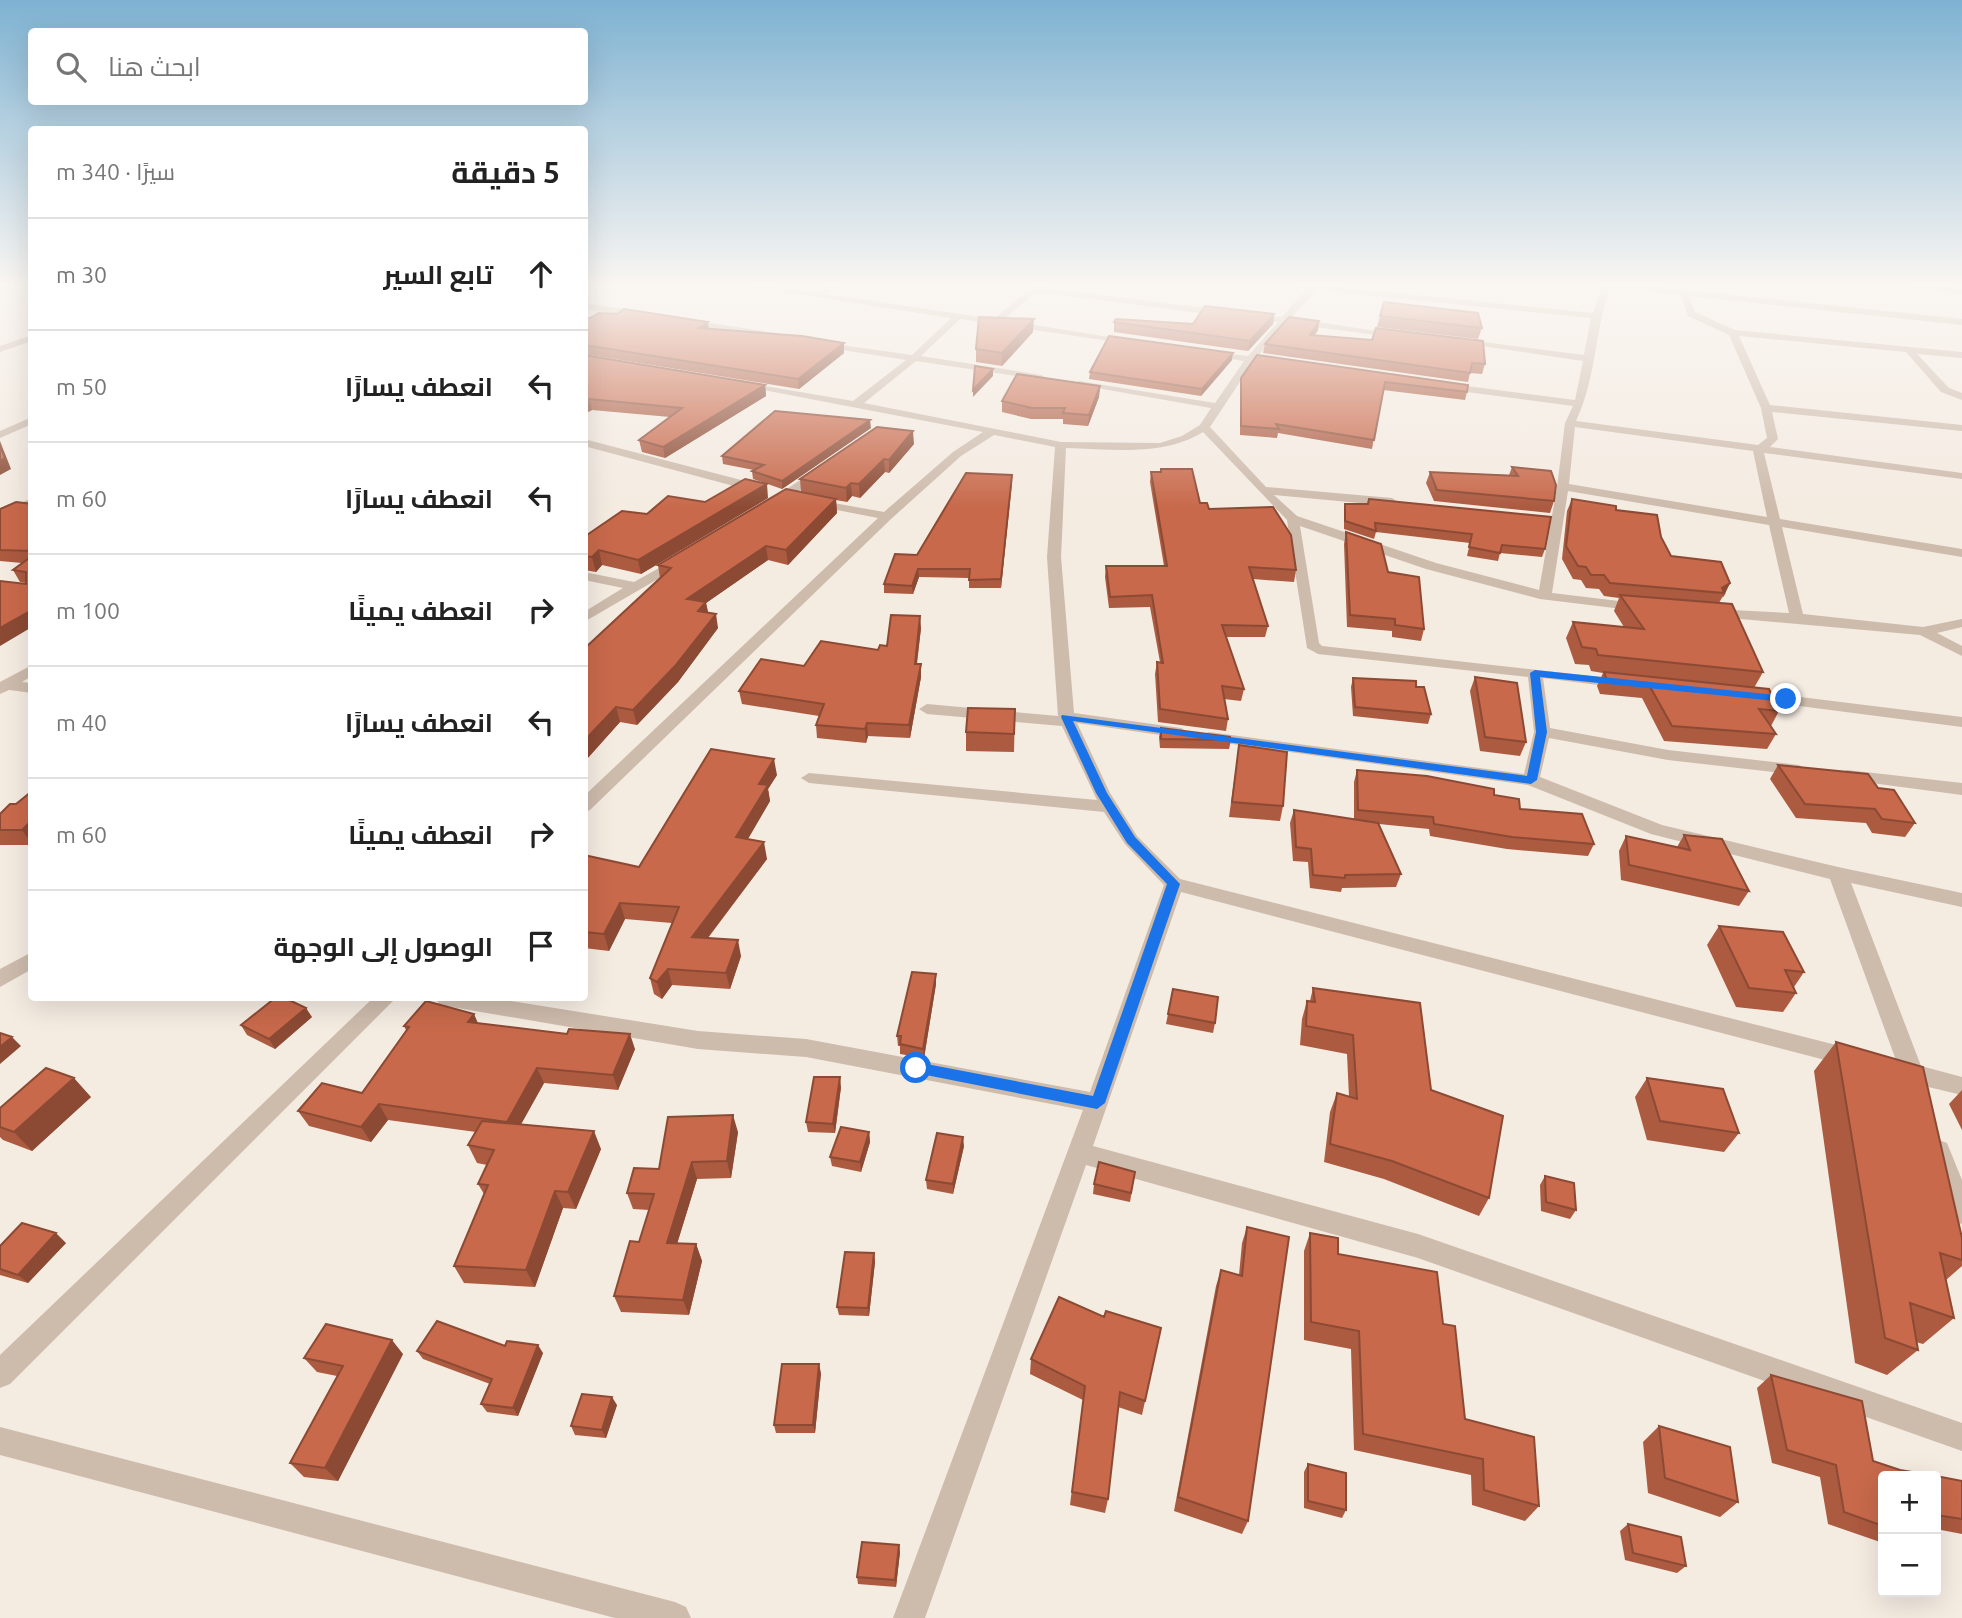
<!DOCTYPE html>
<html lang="ar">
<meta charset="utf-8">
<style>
body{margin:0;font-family:Ubuntu,Cairo,sans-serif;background:#f2f2f2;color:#222;direction:rtl}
.controls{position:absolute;right:21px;bottom:21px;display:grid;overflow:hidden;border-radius:7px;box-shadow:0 7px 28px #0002}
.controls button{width:63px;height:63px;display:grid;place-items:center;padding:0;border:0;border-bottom:2px solid #e0e0e0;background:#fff;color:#222;font:35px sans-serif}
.stop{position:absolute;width:21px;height:21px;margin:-16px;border:5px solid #1a73e8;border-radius:50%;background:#fff}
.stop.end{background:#1a73e8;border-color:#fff;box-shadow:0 2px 7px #0008}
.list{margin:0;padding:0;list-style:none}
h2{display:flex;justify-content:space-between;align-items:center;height:91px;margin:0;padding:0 28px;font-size:30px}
h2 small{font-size:23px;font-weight:400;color:#767676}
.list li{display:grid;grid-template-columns:46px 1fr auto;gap:21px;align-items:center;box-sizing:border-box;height:112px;padding:0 28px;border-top:2px solid #e0e0e0}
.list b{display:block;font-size:26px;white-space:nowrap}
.list em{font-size:23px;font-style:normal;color:#767676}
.icon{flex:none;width:38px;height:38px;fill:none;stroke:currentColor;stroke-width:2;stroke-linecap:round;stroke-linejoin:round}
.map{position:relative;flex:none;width:1962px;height:1618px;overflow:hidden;direction:ltr}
.search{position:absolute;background:#fff;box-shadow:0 7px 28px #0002;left:28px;top:28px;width:560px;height:77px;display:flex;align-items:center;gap:18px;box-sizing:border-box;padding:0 24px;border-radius:7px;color:#767676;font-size:26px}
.panel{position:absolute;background:#fff;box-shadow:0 7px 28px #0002;left:28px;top:126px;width:560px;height:875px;border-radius:7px;direction:rtl}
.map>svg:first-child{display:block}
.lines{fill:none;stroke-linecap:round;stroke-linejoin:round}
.street{fill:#cdbbac;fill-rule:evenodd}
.wall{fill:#ac5a40}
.shaded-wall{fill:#8c4a34}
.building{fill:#c8694b;stroke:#8c4a34;stroke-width:2}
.route{fill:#1a73e8}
</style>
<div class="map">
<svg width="1962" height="1618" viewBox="0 0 1962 1618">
<rect width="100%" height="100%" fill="#f4ebe1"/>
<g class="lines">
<path class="street" d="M17 282H28L0 291V286Z
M720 282H738L816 293 837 282H846L826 294 994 319 1038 282H1046L1041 287 1227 311V315L1224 316 1036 292 1003 320 1134 341 1129 344 960 319 921 356 1041 375 1046 378 1044 380 916 361 864 403 1061 442 1160 443 1182 436 1200 425 1211 408 1074 384 1079 381 1215 403 1244 361 1206 355V351L1248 356 1278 322 1249 318V314L1282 317 1307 289 1263 284 1259 282 1311 284 1314 282H1322L1320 285 1593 313 1602 286 1580 282H1607L1962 319V325L1689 296 1695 312 1735 330 1962 352V358L1917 354 1949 388 1962 393V400L1941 392 1906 352 1739 336 1770 405 1962 425V431L1772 412 1778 439 1770 447 1962 473V479L1764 453 1780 519 1962 549V557L1782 527 1803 614 1923 627 1962 619V627L1937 633 1962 646V656L1920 635 1707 616V610L1712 609 1789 613 1769 525 1568 491 1552 593 1644 604 1646 607 1639 611 1540 599 1426 569 1300 526 1319 643 1322 646 1627 680 1630 683 1627 686 1622 688 1543 678 1550 728 1668 750 1799 765 1807 770 1799 775 1668 760 1549 738 1540 777 1662 825 1838 867 1962 893V907L1851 883 1921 1066 1962 1077V1095L1924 1086 1915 1090 1907 1088 1904 1081 1894 1077 1891 1071 1897 1063 1830 879 1651 834 1528 785 1203 740 1201 737 1203 734 1209 732 1524 774 1534 732 1528 677 1318 654 1307 648 1287 520 1203 432C1162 457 1112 449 1066 448L1061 557 1074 713 1181 728 1189 733 1181 738 1077 723 1110 793 1137 836 1180 879 1852 1049 1860 1052 1863 1058 1860 1064 1852 1067 1181 892 1093 1146 1418 1234 1962 1423V1451L1418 1258 1086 1165 925 1618H893L1083 1110 806 1057 698 1049 446 1006 439 1004 436 998H492L698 1031 806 1039 1090 1092 1164 885 1125 844 1104 812 809 783 801 778 809 773 1097 800 1062 726 927 714 919 709 927 704 1058 716 1047 557 1055 447 994 435 961 456 891 519 590 810 584 812V796L878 518 811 505V499L884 512 953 452 983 432 737 385 742 382 853 401 906 360 823 347 820 346V342L912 355 951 318ZM1610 287 1681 295 1688 316 1729 335 1761 408 1767 438 1758 445 1576 421C1596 379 1595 331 1610 287ZM1316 290 1591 318 1584 355 1460 339 1455 342 1583 361 1575 400 1444 383 1439 386 1444 389 1573 406 1565 423 1557 487 1539 590 1436 563 1297 516 1274 495 1392 506 1398 502 1392 498 1266 487 1210 427 1253 362 1277 364V360L1257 357 1286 323 1398 338 1403 335 1291 318ZM1575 427 1753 451 1767 517 1569 484Z
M1870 282H1894L1962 288V294Z
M584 303 643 312 647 315 643 318 584 309Z
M685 319 775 333 780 336 775 339 682 324 681 322Z
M32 335V341L0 352V346Z
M32 417V424L0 438V431Z
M584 439 764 486 766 489 760 493 584 446Z
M815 470 825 472 777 507H769V501Z
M32 498V506L0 522V513Z
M677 558 682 559V565L584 622V612L623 588 584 580V572L634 582Z
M32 665V676L22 682 32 683V693L9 690 0 694V682Z
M1751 691 1962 717V727L1746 699 1743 696Z
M1847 770 1962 783V795L1841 779 1839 775Z
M32 952V969L0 987V969Z
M373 998H396L10 1384 0 1388V1355Z
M1939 1140 1947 1143 1962 1180V1224L1953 1221 1927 1150 1931 1143Z
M0 1427 675 1602 686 1607 691 1618H615L0 1455Z"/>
</g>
<path class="wall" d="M1274 314 1273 324 1248 351 1114 332V322L1193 324Z
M1380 316 1482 328 1478 339 1377 327Z
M584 318 844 343V353L799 389 584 354Z
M1319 321 1318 330 1314 336 1485 364 1482 374 1470 373 1468 382 1263 353 1265 344Z
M1033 332 1002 366 976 362V349Z
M584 355 765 385 766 396 665 458 642 452 639 440 670 417 592 410 584 414Z
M1257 355 1467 392 1465 400 1383 390 1372 449 1278 433 1277 438 1240 435V386L1241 378Z
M1232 360 1201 396 1089 379 1090 372Z
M1100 386 1099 397 1088 426 1063 424V419H1031L1002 412V401Z
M871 428 782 489 753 479 752 471 754 470 723 464 722 456Z
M914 444 889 473 885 472 860 498 852 496 847 502 836 500 837 513 788 565 768 560 706 603 708 613 718 628 678 682 637 725 620 722 586 760H584V649L660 578 658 565 801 492 800 479Z
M1512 467 1554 501 1550 513 1434 501 1426 483 1430 472 1509 475Z
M1161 469 1200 503 1296 570 1294 582 1253 579 1268 626 1265 637H1226L1244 689 1241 701 1224 699 1228 719 1226 731 1158 722 1155 674 1157 662H1160L1150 607 1109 608 1105 577 1106 566H1164L1150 482 1151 472H1160Z
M1012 475 1001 588H969V578L919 577 913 594 884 593V584Z
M768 498 641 574 602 565 596 572 584 570V537L647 514 705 502Z
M1369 499 1545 549 1542 557 1500 553 1498 561 1467 556 1470 543 1376 532 1374 539 1344 529V512L1345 504H1367Z
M1572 499 1616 510 1661 537 1671 556 1730 583 1719 603 1763 672 1754 688 1779 711 1771 726 1776 734 1767 749 1664 741 1642 698 1600 694 1597 686 1603 673 1591 671 1589 665 1575 664 1566 638 1573 622 1624 627 1614 611 1619 598 1604 596 1599 589 1586 588 1581 580 1573 579 1562 559 1567 511Z
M32 504V627L26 583 20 582 13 570 22 563 0 561V509Z
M1346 532 1388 572 1424 629 1421 641 1392 637V631L1347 627 1344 544Z
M921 628 917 664 921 677 910 738 868 736 866 743 817 738 816 725 819 716 742 704 739 691 804 666 878 650Z
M1475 677 1526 742 1520 756 1480 751 1470 691Z
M1353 678 1416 687 1431 714 1428 724 1353 716 1351 687Z
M1015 709 1014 752 966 751V732Z
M1161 728 1231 740 1229 749 1160 748 1159 737Z
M1239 745 1283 806 1280 821 1229 817Z
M1778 765 1878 788 1915 823 1905 837 1872 833 1866 823 1796 818 1770 779Z
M1357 770 1494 795 1520 809 1594 844 1588 856 1507 849 1430 836 1429 829 1379 824 1401 874 1396 887 1342 888 1341 892 1310 888 1308 862 1293 861 1290 823 1294 810 1354 819V782Z
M777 775 768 789 770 801 748 839 767 859 708 938 741 956 730 989 672 985 662 999 654 994 650 978 672 923 625 919 609 951 584 948V855L639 867Z
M32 791V845H0V814L16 804Z
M1684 835 1749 891 1739 906 1621 880 1619 851 1626 836 1677 847Z
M1719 926 1804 972 1794 987 1796 993 1783 1012 1736 1007 1707 945Z
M936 974V984L924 1058 900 1054V1046H898L897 1036Z
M1313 988 1431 1090 1489 1198 1479 1216 1384 1179 1324 1162 1330 1112 1337 1093 1349 1097 1347 1054 1300 1045 1302 1019 1307 1001H1310Z
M1173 989 1215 1023 1213 1033 1166 1024Z
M312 1017 275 1049 247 1035 241 1025Z
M478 1023 635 1049 618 1090 544 1083 521 1124 601 1149 576 1209 563 1208 535 1287 464 1283 454 1266 484 1194 478 1184 487 1165 477 1163 468 1145 476 1132 388 1120 371 1142 309 1126 298 1111 362 1093 406 1030 404 1026Z
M1836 1042 1962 1238V1266L1946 1280 1954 1318 1923 1344 1916 1342 1918 1350 1887 1375 1855 1363 1814 1071Z
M1647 1078 1739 1133 1724 1152 1647 1140 1635 1097Z
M841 1087 835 1133 808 1132 806 1122Z
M1962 1090V1130L1949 1104Z
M91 1097 32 1151 3 1140 0 1137V1108Z
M738 1132 731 1178 697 1179 677 1244H696L702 1261 689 1315 621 1312 614 1296 639 1242 649 1210 633 1209 627 1193 659 1169Z
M869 1132 870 1142 861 1172 832 1166 830 1157Z
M964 1146 953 1194 927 1189 926 1180Z
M1135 1172 1130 1202 1093 1194 1094 1184Z
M1545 1176 1576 1210 1570 1219 1541 1211 1540 1185Z
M1247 1227 1248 1521 1242 1534 1174 1511 1216 1286 1221 1270 1239 1275 1242 1243Z
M1310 1233 1338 1254 1443 1324 1465 1419 1539 1506 1525 1521 1472 1505 1471 1475 1354 1450 1351 1349 1304 1340V1251Z
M66 1243 28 1283 0 1275V1246Z
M874 1253 875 1262 869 1316 839 1315 837 1307Z
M1104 1317 1161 1328 1142 1415 1118 1407 1108 1499 1105 1513 1070 1505 1083 1400 1030 1374 1031 1359Z
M505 1346 543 1353 518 1416 487 1412 481 1404 490 1384 423 1359 417 1351Z
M403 1354 338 1481 304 1477 290 1463 337 1376 317 1372 304 1358Z
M821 1373 815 1433H776L774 1425Z
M1771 1375 1883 1476V1543L1828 1524 1820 1477 1772 1463 1757 1388Z
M617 1405 606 1438 575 1435 571 1426Z
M1659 1426 1738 1502 1720 1517 1648 1493 1643 1442Z
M1308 1464 1346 1510 1342 1518 1304 1508V1472Z
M1936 1476 1962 1481V1534L1936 1529Z
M1628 1524 1686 1566 1677 1573 1625 1560 1620 1531Z
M900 1552 896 1587 858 1584 857 1577Z"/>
<path class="shaded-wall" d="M1274 314 1273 324 1248 351 1250 341Z
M1034 319 1033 332 1002 366V353Z
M1319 321 1318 330 1308 345 1310 335Z
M708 322 709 332 699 328Z
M844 343V353L799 389 798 379Z
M1233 353 1232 360 1201 396 1202 389Z
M993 369V376L973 397V390Z
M765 385 766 396 665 458 663 447Z
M1100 386 1099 397 1088 426 1089 415Z
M589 399 592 410 584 414V402Z
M870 420 871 428 782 489V481Z
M913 431 914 444 889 473V460Z
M0 441 11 469 0 475Z
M884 459 885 472 860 498 859 484Z
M1012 475V483L1001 588V579Z
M851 483 852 496 847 502 846 488Z
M767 484 768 498 641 574 638 560Z
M836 499 837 513 788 565 786 550Z
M766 546 768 560 706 603 709 616 701 626 687 599Z
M599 550 602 565 596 572 592 557Z
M918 569 919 577 913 594 912 586Z
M1730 583 1724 596 1722 598 1724 593 1722 588Z
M32 610V627L0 646V628Z
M716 614 718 628 678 682 637 725 633 710Z
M920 616 921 628 915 677V664Z
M921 664V677L910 738 909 725Z
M616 707 620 722 586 760 584 755V741Z
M867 723 868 736 866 743 865 729Z
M774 759 777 775 768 789 770 801 739 854 736 837 759 784Z
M32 820V844L22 830Z
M764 842 767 859 696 953 692 937Z
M620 903 625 919 609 951 604 934Z
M738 940 741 956 730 989 726 973Z
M668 969 672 985 662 999 657 982Z
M936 974V984L924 1058 923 1049Z
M306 1008 312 1017 275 1049 269 1039Z
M474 1014 481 1030 468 1022Z
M630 1034 635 1049 618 1090 613 1075Z
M12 1037 21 1046 0 1064V1047Z
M537 1068 544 1083 514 1137 507 1122Z
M840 1077 841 1087 835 1133 833 1124Z
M74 1078 91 1097 32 1151 14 1132Z
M379 1104 388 1120 371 1142 361 1127Z
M733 1115 738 1132 731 1178 727 1161Z
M594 1131 601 1149 576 1209 568 1192Z
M869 1132 870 1142 861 1172 860 1162Z
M963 1137 964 1146 953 1194V1184Z
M692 1162 697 1179 672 1260 667 1243Z
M555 1191 563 1208 535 1287 526 1270Z
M56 1233 66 1243 28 1283 18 1275Z
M696 1244 702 1261 689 1315 683 1300Z
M874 1253 875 1262 869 1316 868 1308Z
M392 1340 403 1354 338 1481 325 1468Z
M538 1345 543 1353 518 1416 513 1408Z
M819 1364 821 1373 815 1433 813 1425Z
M612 1397 617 1405 606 1438 602 1430Z
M899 1545 900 1552 896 1587 895 1580Z"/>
<path class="building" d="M1384 302 1478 313 1482 328 1380 316Z
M1205 306 1274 314 1250 341 1114 322 1116 319 1193 324Z
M624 309 708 322 699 328 802 336 844 343 798 379 584 345V318H590L599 313 617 314Z
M979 317 1034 319 1002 353 976 349Z
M1289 317 1319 321 1310 335 1372 340 1376 328 1483 341 1485 364 1472 363 1470 373 1265 344Z
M1109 336 1233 353 1202 389 1090 372Z
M584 355 765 385 663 447 639 440 682 408 589 399 584 402Z
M1257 355 1468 385 1467 392 1385 382 1374 440 1276 424 1279 429 1241 426V378Z
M975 366 993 369 973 390Z
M1017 374 1100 386 1089 415 1063 413 1065 408H1032L1002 401Z
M775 411 870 420 782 481 752 471 764 465 722 456Z
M877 427 913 431 889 460 884 459 859 484 851 483 846 488 800 479Z
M0 446 5 458 0 461Z
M1512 467 1551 471 1556 485 1554 501 1437 490 1430 472 1518 476Z
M1161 469H1192L1200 503H1207L1209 509 1273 507 1291 535 1296 570 1249 567 1268 626 1222 625 1244 689 1222 686 1228 719 1160 709 1157 662 1163 663 1152 595 1110 597 1106 566H1167L1151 472H1161Z
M966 473 1012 475 1001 579 969 580 970 569H918L912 586 884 584 895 554 917 555Z
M745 479 767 484 638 560 599 550 592 557 584 556V537L622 511 647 514 668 496 705 502Z
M786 489 836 499 786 550 766 546 687 599 706 602 698 611 716 614 675 666 633 710 616 707 584 741V649L671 568 658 565Z
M1369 499 1551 517 1545 549 1502 545 1500 553 1469 547 1472 534 1375 523 1376 531 1345 521V504H1368Z
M1572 499 1616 506V510L1657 515 1661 537 1671 556 1721 562 1730 583 1722 588 1724 593 1610 583 1604 575H1591L1586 567 1578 566 1566 546Z
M16 502 32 504V551L0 550V509Z
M1346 532 1381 544 1388 572 1419 577 1424 629 1395 625V619L1350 615Z
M32 556V610L0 628V581L26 584V572L13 570Z
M1620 595 1732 604 1763 672 1598 655 1596 649 1582 647 1573 622 1644 629Z
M891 615 920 616 915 664H921L909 725 867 723 865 729 816 725 824 704 739 691 761 659 804 666 821 641 878 650 880 645 887 646Z
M1604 672 1769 689 1779 711 1759 709 1776 734 1672 726 1648 683 1607 680Z
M1475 677 1517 683 1526 742 1485 737Z
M1353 678 1416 681V687H1424L1431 714 1355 707Z
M968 708 1015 709 1014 734 966 732Z
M1161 728 1230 737 1231 740 1161 739Z
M1239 745 1287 752 1283 806 1232 802Z
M711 749 774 759 759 784 768 785 736 837 764 842 692 937 738 940 726 973 668 969 657 982 650 978 679 907 620 903 604 934 584 932V855L639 867Z
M1778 765 1868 774 1878 788 1894 790 1915 823 1882 819 1875 809 1805 804Z
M1357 770 1427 776 1494 789V795L1519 799 1520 809 1582 814 1594 844 1512 837 1434 824 1433 817 1358 810Z
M32 791V820L22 830H0V814L10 804H16Z
M1294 810 1378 823 1401 874 1345 875V878L1313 875 1311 849 1296 847Z
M1684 835 1722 839 1749 891 1629 865 1626 836 1690 850Z
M1719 926 1783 932 1804 972 1785 970 1796 993 1749 988Z
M912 972 936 974 923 1049 900 1044 901 1036H897Z
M1313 988 1420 1003 1431 1090 1503 1116 1489 1198 1392 1161 1330 1144 1337 1093 1357 1099 1353 1035 1306 1026 1307 1001 1315 1002Z
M1173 989 1218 997 1215 1023 1168 1014Z
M275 998H285L306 1008 269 1039 241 1025Z
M426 1001 474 1014 468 1022 567 1034 569 1029 630 1034 613 1075 537 1068 507 1122 379 1104 361 1127 298 1111 322 1083 362 1093 409 1027 404 1026Z
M0 1033 12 1037 0 1047Z
M1836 1042 1923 1067 1962 1238V1260L1940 1253 1954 1318 1910 1303 1918 1350 1885 1338Z
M46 1068 74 1078 14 1132 0 1127V1108Z
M814 1077H840L833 1124 806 1122Z
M1647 1078 1723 1089 1739 1133 1660 1121Z
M733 1115 727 1161 692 1162 667 1243 696 1244 683 1300 614 1296 630 1241 639 1242 654 1194 627 1193 634 1168 659 1169 668 1117Z
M482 1121 594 1131 568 1192 555 1191 526 1270 454 1266 488 1185 478 1184 494 1150 468 1145Z
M841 1127 869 1132 860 1162 830 1157Z
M937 1133 963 1137 953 1184 926 1180Z
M1099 1162 1135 1172 1131 1193 1094 1184Z
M1545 1176 1574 1183 1576 1210 1546 1202Z
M22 1223 56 1233 18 1275 0 1269V1246Z
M1247 1227 1289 1237 1248 1521 1178 1497 1221 1270 1242 1276Z
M1310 1233 1338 1238V1254L1437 1272 1443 1324 1455 1326 1465 1419 1534 1437 1539 1506 1484 1490 1483 1459 1363 1434 1359 1331 1311 1322Z
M845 1252 874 1253 868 1308 837 1307Z
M1059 1297 1104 1317 1106 1311 1161 1328 1145 1401 1120 1392 1108 1499 1072 1492 1085 1386 1031 1359Z
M437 1321 505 1346 507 1341 538 1345 513 1408 481 1404 492 1379 417 1351Z
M326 1324 392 1340 325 1468 290 1463 343 1366 304 1358Z
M782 1364H819L813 1425H774Z
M1771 1375 1862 1401 1873 1461 1900 1470 1936 1476H1883V1526L1844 1512 1836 1465 1787 1450Z
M582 1394 612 1397 602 1430 571 1426Z
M1659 1426 1730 1447 1738 1502 1665 1478Z
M1308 1464 1346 1473V1510L1308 1501Z
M1936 1476 1962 1481V1519L1936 1515Z
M1628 1524 1681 1537 1686 1566 1633 1553Z
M862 1542 899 1545 895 1580 857 1577Z"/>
<linearGradient id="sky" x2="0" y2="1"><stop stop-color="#7eb2d2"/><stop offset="0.56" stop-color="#faf6f2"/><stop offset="1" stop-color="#faf6f2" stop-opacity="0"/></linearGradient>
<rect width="1962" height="508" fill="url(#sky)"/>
<path class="route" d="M1535 670 1786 696 1791 699 1786 702 1540 677 1547 732 1537 780 1531 784 1073 721 1107 793 1135 837 1180 884 1105 1103 1097 1109 911 1072 909 1068 911 1064 916 1062 1093 1096 1167 884 1127 843 1096 793 1061 717 1062 715 1527 776 1536 732 1530 673Z"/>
</svg>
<div class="controls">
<button>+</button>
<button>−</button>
</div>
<div class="stop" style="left:916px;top:1068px"></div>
<div class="stop end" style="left:1786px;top:699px"></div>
<div class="search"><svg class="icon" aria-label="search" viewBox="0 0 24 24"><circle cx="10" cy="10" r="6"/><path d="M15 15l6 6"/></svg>ابحث هنا</div>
<section class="panel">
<h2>5 دقيقة<small>سيرًا · 340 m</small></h2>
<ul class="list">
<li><svg class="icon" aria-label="ahead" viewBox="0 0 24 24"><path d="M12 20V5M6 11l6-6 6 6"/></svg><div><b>تابع السير</b></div><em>30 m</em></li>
<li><svg class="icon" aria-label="left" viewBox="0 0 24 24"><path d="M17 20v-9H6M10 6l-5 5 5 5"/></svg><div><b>انعطف يسارًا</b></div><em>50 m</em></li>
<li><svg class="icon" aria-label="left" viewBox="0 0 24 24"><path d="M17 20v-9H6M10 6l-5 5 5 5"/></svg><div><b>انعطف يسارًا</b></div><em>60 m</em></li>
<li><svg class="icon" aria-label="right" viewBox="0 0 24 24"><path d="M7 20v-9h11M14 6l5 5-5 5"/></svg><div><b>انعطف يمينًا</b></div><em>100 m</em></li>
<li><svg class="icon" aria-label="left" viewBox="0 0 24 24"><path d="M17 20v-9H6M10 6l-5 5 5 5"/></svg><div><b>انعطف يسارًا</b></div><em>40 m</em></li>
<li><svg class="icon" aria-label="right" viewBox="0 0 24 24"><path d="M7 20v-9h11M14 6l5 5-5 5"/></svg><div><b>انعطف يمينًا</b></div><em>60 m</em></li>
<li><svg class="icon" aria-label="arrive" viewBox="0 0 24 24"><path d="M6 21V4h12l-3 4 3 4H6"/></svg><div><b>الوصول إلى الوجهة</b></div></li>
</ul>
</section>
</div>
